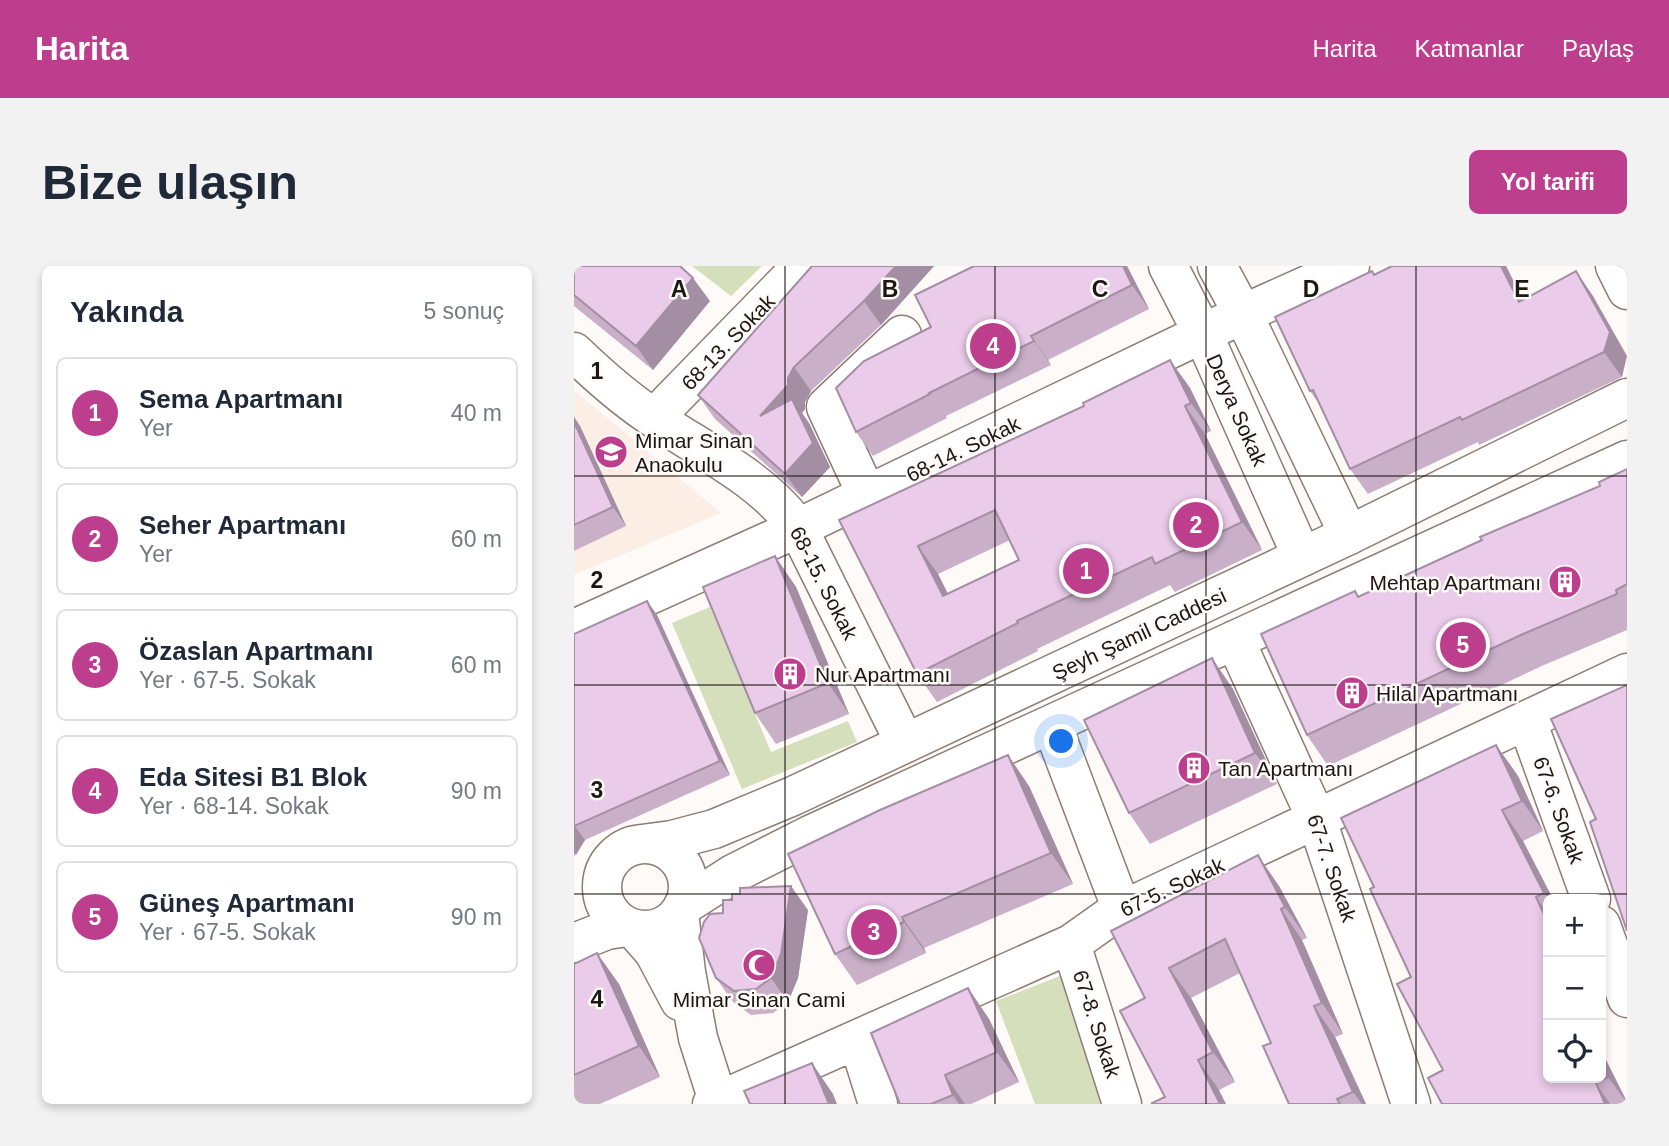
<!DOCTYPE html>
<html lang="tr">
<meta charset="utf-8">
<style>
body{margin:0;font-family:Helvetica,sans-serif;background:#f2f2f3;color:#1f2937}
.controls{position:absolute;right:21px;bottom:21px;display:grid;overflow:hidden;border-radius:10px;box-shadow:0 4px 10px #0003}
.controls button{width:63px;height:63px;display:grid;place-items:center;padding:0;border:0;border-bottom:2px solid #e0e1e3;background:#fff;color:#1f2937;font:35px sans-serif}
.you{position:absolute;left:488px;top:476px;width:24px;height:24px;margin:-18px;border:5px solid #fff;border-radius:50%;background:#1a73e8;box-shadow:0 0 0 10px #1a73e833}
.badge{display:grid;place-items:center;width:46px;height:46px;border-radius:50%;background:#bc3e8c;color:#fff;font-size:23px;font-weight:700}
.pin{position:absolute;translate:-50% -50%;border:4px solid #fff;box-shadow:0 2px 7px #0006}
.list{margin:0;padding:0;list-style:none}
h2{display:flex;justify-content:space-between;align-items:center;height:91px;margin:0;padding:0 28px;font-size:30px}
h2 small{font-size:23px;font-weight:400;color:#747a83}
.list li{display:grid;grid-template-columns:46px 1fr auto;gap:21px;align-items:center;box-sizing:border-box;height:112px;margin:0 14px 14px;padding:0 14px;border:2px solid #e0e1e3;border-radius:10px}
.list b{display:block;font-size:26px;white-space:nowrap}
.list p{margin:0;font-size:23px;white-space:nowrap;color:#747a83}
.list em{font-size:23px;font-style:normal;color:#747a83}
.icon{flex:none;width:38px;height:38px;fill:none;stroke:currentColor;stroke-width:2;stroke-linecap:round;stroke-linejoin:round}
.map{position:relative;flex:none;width:1053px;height:838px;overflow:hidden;border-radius:10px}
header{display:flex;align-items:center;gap:42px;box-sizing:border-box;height:98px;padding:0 35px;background:#bc3e8c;color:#fff}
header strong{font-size:33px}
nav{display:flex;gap:38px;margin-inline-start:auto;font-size:24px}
.intro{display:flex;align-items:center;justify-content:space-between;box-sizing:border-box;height:168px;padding:0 42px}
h1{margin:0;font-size:49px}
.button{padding:18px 32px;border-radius:10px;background:#bc3e8c;color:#fff;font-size:24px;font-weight:700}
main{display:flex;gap:42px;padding:0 42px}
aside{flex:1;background:#fff;border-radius:10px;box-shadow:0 4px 10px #0003}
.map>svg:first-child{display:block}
.built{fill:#fdeee5}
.green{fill:#d6dfbc}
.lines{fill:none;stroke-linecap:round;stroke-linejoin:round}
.minor-casing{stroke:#8d7d74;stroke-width:41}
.major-casing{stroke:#8d7d74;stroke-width:41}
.minor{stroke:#fff;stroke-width:38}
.major{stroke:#fff;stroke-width:38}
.wall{fill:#c9afc8;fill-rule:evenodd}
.shaded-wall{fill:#a48ea3}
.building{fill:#eacbe9;stroke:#a48ea3;stroke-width:2;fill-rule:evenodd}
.grid{fill:none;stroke:#1d1714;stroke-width:2;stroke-opacity:0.55}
.labels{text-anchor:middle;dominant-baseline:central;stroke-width:5;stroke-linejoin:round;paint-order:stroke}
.street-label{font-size:21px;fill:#1d1714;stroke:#fdfaf8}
.poi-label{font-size:21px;fill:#1d1714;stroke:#fdfaf8;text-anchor:start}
.grid-label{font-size:23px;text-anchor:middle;font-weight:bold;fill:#1d1714;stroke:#fdfaf8;stroke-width:5;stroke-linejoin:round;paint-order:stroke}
</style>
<header>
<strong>Harita</strong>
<nav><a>Harita</a><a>Katmanlar</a><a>Paylaş</a></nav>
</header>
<div class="intro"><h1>Bize ulaşın</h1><a class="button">Yol tarifi</a></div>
<main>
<aside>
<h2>Yakında<small>5 sonuç</small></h2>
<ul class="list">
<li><span class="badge">1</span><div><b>Sema Apartmanı</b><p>Yer</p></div><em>40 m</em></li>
<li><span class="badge">2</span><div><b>Seher Apartmanı</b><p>Yer</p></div><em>60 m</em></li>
<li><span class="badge">3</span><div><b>Özaslan Apartmanı</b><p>Yer · 67-5. Sokak</p></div><em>60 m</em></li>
<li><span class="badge">4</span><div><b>Eda Sitesi B1 Blok</b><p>Yer · 68-14. Sokak</p></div><em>90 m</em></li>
<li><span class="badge">5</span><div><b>Güneş Apartmanı</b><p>Yer · 67-5. Sokak</p></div><em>90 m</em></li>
</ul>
</aside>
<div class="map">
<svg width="1053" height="838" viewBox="0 0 1053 838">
<rect width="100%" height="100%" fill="#fdfaf8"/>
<path class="built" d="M0 124 147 247 0 309Z"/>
<path class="green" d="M118 0H188L157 30Z
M136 341 197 486 274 455 283 476 168 523 98 357Z
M491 708 537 838H461L422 735Z"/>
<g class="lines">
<defs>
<path id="minor" d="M594 0 629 68 728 291
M643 0 669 48 775 269
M1041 0 1053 24
M0 86C26 111 53 135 83 154 131 186 190 214 224 262L331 477
M80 152 228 0
M293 229 252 141 328 69
M0 363 224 262 669 48 776 0
M661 374 743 554 837 838
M953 455 1017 633
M478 459 548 644
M105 647 112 706 124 772 145 838
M1027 659 1053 732
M60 663 80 686 106 735
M497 678 548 838
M284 774 304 838
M138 838 497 678 538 649 1053 407"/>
<path id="major" d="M68 578 98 574 140 563 219 530 775 269 1053 132
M28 621a43 43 0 1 1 86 0a43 43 0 1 1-86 0Z
M109 640 159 608 236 569 1053 194
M0 677 33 664 53 661"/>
</defs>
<use href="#minor" class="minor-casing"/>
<use href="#major" class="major-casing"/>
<use href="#minor" class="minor"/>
<use href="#major" class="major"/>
</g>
<path class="wall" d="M0 0 136 35 79 104 0 40Z
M238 0H360L307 59 237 125 231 136V143L228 147 235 157 256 201 228 231 141 153 124 129Z
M400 0H553L575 43 474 94 477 99 372 150 373 152 299 190 282 166Z
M818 0H932L949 33 1019 30 1048 111 905 179 904 176 794 228 776 203 746 139 736 125 801 8Z
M596 94 616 122 637 165 631 168 688 284 601 326 596 319 463 383 464 385 363 436 343 408 265 254 510 140ZM436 274 445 294 374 328 364 308Z
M0 151 6 160 52 260 0 285Z
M1053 203V364L970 399 754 500 733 469 781 325 785 331 1026 220Z
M201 290 222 321 275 448 202 478 181 447Z
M73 335 83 349 156 509 11 574 0 591V368Z
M659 423 703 518 576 578 555 547Z
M922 479 944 510 969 565 949 575 979 633H974V812L1027 784 1053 836V838H868L869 804 837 711 800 621Z
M455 520 499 618 350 682 352 687 283 719 261 688Z
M705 620 733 672 728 674 769 768 761 771 792 838H715L697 777 666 707 617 732 661 816 645 824 591 831 571 732 537 665Z
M158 634 234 644 224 712 214 736 199 747 177 749 159 736 142 712 149 647Z
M0 698 45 718 86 811 26 838H0Z
M394 722 415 753 445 816 397 838H326Z"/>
<path class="shaded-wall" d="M322 0H360L307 59 290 35Z
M549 0H553L575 43 558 19Z
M927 0H932L962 61 945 36Z
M1002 5 1019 30 1053 90 1048 111 1030 86Z
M119 12 136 35 79 104 62 80Z
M457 70 474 94 477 99 460 75Z
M596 94 616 122 637 165 617 137Z
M220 101 237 125 231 136V143L228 147 235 157 256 201 228 231 211 208 186 150 214 112Z
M611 140 631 168 688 284 668 256Z
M0 151 6 160 52 260 39 241 0 156Z
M344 280 364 308 389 358 369 330Z
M201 290 222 321 275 448 254 417Z
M73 335 83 349 156 509 146 495Z
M638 392 659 423 703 518 681 487Z
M922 479 944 510 969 565 948 535Z
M434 489 455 520 499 618 477 587Z
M928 544 949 575 979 633H975L970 627Z
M0 559 11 574 2 589 0 586Z
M684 589 705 620 733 672 711 641Z
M217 620 234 644 224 712 214 736 197 712Z
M962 631 974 649V657Z
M707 643 728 674 769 768 748 737Z
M328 651 350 682 352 687 330 656Z
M23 687 45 718 86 811 65 780Z
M595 702 617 732 661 816 639 786Z
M394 722 415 753 445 816 423 786Z
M740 740 761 771 792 838H788L779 826Z
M1027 784 1053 836V837L1034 811 1027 796Z
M624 794 645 824 652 838H646Z
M238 797 259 828 263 838H255Z
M371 809 391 838H385L379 829Z
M1022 817 1036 838H1031Z"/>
<path class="building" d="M0 0H106L119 12 62 80 0 29Z
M238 0H322L290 35 220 101 214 112V119L186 150 218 133 239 177 211 208 124 129Z
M400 0H549L558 19 457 70 460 75 355 127 356 128 282 166 262 122 290 95 357 61 341 29Z
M818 0H927L945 36 1002 5 1036 66 1030 86 888 154 886 151 776 203 739 124 736 125 701 51 798 5 800 9Z
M596 94 617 137 611 140 668 256 581 298 578 291 443 355 444 357 343 408 265 254 510 140 509 137ZM421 244 445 294 369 330 344 280Z
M0 156 39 241 0 259Z
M1053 203V318L1042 324 1043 328 949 368 733 469 687 368 781 325 784 331 908 274 906 271 1026 220 1025 216Z
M201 290 254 417 181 447 129 321Z
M73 335 146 495 0 560V368Z
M638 392 681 487 555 547 510 454Z
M1053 419V665L1016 556 1022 553 977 453Z
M922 479 948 535 928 544 970 627 962 631 974 657V812H1027V796L1034 811 1022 817 1031 838H868L854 812 869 804 823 718 837 711 796 623 800 621 767 552Z
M434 489 477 587 328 651 330 656 261 688 214 588 306 544Z
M684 589 711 641 707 643 748 737 740 740 779 826 763 833 766 838H715L689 780 697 777 651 673 595 702 639 786 624 794 646 838H579L578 837 591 831 546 745 571 732 537 665Z
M217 620 207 688 197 712 182 723 160 725 142 712 125 672 130 656 136 648 149 647V634H158V628H166V622Z
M23 687 65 780 0 809V698Z
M394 722 423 786 371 809 379 829 357 838H326L297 767Z
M238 797 255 838H176L170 825Z"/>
<path class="grid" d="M211 0V838M421 0V838M632 0V838M842 0V838M0 210H1053M0 419H1053M0 628H1053"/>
<defs>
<symbol id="school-disc" viewBox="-11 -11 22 22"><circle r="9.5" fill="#bc3e8c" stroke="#fdfaf8"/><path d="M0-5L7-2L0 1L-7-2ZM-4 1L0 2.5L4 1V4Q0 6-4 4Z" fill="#fff"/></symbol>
<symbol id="building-disc" viewBox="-11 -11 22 22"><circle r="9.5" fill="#bc3e8c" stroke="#fdfaf8"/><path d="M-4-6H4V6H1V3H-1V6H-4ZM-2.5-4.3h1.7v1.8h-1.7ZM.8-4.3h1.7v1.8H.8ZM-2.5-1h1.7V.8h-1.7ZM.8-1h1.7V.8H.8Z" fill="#fff"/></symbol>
<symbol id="mosque-disc" viewBox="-11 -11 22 22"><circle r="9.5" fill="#bc3e8c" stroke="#fdfaf8"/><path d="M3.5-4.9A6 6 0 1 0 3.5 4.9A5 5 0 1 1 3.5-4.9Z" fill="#fff"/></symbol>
</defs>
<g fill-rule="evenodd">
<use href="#school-disc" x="18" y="167" width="38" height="38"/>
<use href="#building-disc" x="972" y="297" width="38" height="38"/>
<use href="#building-disc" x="197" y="389" width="38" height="38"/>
<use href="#building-disc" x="759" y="408" width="38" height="38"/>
<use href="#building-disc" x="601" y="483" width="38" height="38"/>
<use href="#mosque-disc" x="166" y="680" width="38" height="38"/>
</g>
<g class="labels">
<g class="street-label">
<text transform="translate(154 76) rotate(-46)">68-13. Sokak</text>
<text transform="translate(663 144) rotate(66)">Derya Sokak</text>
<text transform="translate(389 183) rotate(-26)">68-14. Sokak</text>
<text transform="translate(250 317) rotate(63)">68-15. Sokak</text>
<text transform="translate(565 368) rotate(-25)">Şeyh Şamil Caddesi</text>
<text transform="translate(985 544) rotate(70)">67-6. Sokak</text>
<text transform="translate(758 602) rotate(71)">67-7. Sokak</text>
<text transform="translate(598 621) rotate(-25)">67-5. Sokak</text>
<text transform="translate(523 758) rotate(72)">67-8. Sokak</text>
</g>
<g class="poi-label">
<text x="61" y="174">Mimar Sinan<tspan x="61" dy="24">Anaokulu</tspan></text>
<text x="967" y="316" text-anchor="end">Mehtap Apartmanı</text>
<text x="241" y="408">Nur Apartmanı</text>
<text x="802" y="427">Hilal Apartmanı</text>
<text x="644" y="502">Tan Apartmanı</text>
<text x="185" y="733" text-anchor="middle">Mimar Sinan Cami</text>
</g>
</g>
<g class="grid-label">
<text x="105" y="31">A</text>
<text x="316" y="31">B</text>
<text x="526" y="31">C</text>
<text x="737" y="31">D</text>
<text x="948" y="31">E</text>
<text x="23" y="113">1</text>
<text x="23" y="322">2</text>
<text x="23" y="532">3</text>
<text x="23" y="741">4</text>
</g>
</svg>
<div class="controls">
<button>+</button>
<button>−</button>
<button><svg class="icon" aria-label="locate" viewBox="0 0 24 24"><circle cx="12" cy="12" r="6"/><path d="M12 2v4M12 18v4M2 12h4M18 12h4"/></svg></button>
</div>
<div class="you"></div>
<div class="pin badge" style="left:512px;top:305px">1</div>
<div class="pin badge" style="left:622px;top:259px">2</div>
<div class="pin badge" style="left:300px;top:666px">3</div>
<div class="pin badge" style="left:419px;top:80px">4</div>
<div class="pin badge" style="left:889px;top:379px">5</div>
</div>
</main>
